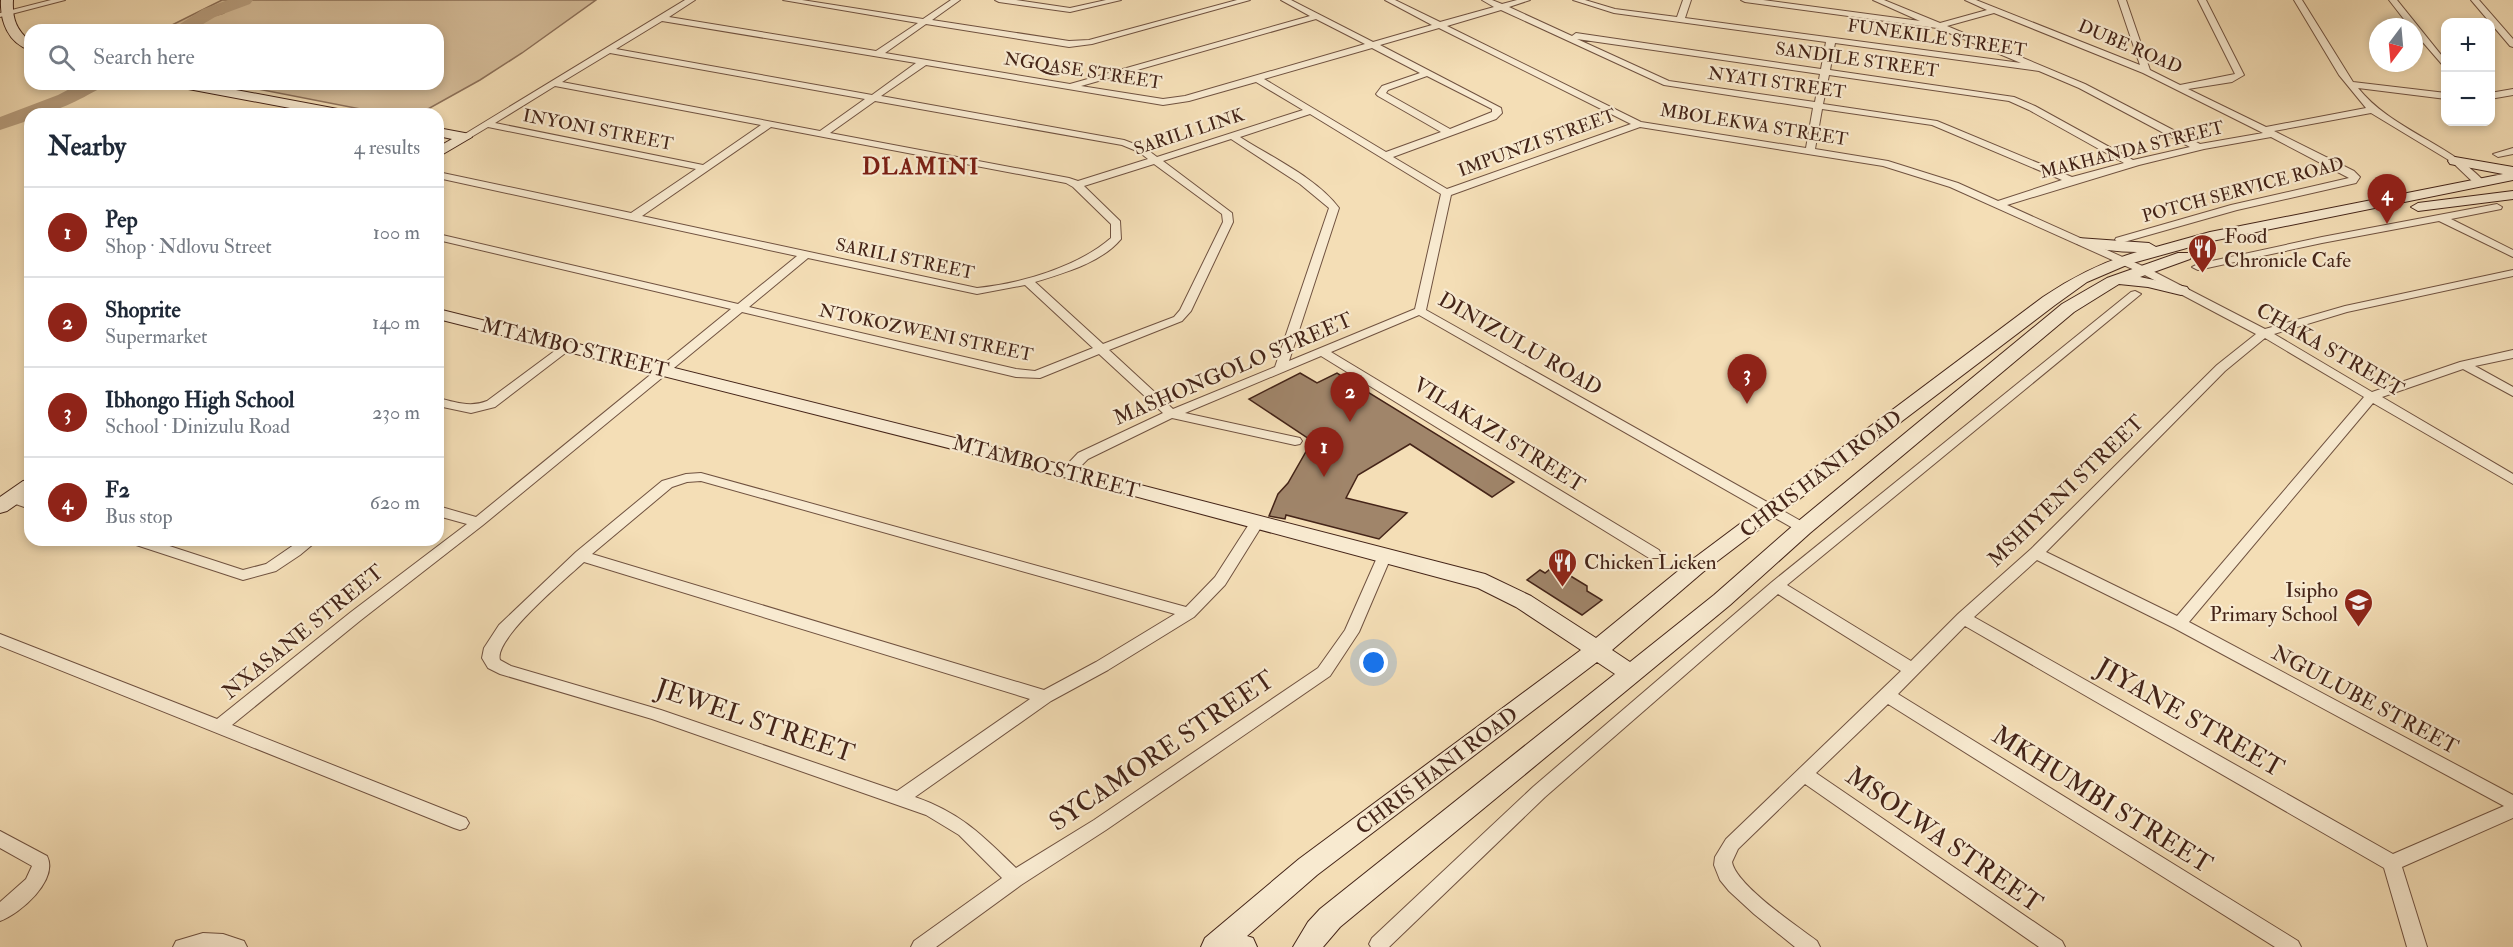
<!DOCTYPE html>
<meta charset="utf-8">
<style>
body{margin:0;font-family:"IM FELL Double Pica",serif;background:#f2f2f3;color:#1f2937}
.controls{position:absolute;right:18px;top:18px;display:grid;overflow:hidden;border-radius:12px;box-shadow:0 3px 9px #0003}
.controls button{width:54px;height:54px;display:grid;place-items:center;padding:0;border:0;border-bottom:2px solid #e0e1e3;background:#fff;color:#1f2937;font:30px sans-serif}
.compass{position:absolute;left:2369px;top:18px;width:54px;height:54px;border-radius:50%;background:#fff;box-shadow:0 3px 9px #0003;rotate:196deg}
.you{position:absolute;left:1374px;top:663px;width:21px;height:21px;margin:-15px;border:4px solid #fff;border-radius:50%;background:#1a73e8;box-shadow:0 0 0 9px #1a73e833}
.badge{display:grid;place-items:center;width:39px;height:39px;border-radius:50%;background:#8f2418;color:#fff;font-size:20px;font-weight:700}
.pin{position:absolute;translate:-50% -50px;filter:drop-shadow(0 2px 3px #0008)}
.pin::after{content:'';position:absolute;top:32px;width:21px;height:18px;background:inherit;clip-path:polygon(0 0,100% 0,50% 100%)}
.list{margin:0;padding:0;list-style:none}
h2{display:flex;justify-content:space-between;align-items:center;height:78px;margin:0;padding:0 24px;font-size:26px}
h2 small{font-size:20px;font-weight:400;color:#747a83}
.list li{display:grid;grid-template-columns:39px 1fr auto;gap:18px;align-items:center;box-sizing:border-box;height:90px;padding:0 24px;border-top:2px solid #e0e1e3}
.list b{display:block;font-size:22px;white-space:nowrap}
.list p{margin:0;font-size:20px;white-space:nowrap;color:#747a83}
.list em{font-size:20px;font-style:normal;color:#747a83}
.icon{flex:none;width:33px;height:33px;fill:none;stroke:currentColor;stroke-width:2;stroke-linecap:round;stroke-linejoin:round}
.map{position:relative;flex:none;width:2513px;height:947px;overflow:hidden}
.search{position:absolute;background:#fff;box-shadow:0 3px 9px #0003;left:24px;top:24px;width:420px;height:66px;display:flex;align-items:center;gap:15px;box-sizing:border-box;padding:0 21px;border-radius:18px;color:#747a83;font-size:22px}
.panel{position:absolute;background:#fff;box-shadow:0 3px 9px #0003;left:24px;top:108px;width:420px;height:438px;border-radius:18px}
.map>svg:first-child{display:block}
.green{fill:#d6be9b;stroke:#8d715a;stroke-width:1.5}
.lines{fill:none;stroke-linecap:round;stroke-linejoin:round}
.stream{stroke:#8a6e56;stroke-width:4}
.river{fill:#b89f80;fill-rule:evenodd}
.building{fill:#a0856a;stroke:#442418;stroke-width:1.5}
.street-casing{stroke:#705240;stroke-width:2}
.secondary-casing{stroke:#442418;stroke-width:2}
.street{fill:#f8ead0;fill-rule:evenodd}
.secondary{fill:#f8ead0;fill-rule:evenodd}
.labels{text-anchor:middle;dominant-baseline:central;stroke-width:4.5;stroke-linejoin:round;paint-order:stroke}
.far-street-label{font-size:18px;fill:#442418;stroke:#f8ead0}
.poi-label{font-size:21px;fill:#442418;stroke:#f8ead0;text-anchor:start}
.street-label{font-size:21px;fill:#442418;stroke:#f8ead0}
.far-district-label{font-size:22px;font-weight:bold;letter-spacing:1.5px;fill:#7a1f14;stroke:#f8ead0}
.near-street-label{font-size:26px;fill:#442418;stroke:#f8ead0}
</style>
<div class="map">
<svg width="2513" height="947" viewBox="0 0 2513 947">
<rect width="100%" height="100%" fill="#f4deb6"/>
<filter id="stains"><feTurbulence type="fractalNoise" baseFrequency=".00333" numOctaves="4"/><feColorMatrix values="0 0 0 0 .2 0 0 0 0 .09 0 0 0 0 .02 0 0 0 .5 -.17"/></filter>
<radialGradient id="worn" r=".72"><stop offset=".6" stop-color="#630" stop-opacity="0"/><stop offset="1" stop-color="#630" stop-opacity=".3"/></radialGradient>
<path class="green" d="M222 0H596L522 53 480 80 419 114H386L232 84H438V30H162Z"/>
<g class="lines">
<path class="stream" d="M194 20 223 12 230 6"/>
<path class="river" d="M228 0H253L250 4 215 17 193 30H171L203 9Z
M79 84H104L101 88C78 100 56 114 30 114V120L0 130V117L58 95Z"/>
</g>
<path class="building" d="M1300 373 1317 383 1337 373 1514 482 1492 497 1410 444 1358 475 1346 498 1407 513 1379 539 1286 515 1285 519 1269 516 1278 494 1288 483 1312 441 1249 399Z
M1554 566 1587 586V591L1602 600 1582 615 1527 580 1540 570 1545 573Z"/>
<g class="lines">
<defs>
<path id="street" d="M51 0H65L0 17V13Z
M685 0H695L669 17 876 51 918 23 783 0H802L923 19 951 0H960L932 20 1069 41 1089 40 1237 0H1250L1092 44 1069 47 926 24 885 53 1070 84 1310 16 1281 0H1291L1373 42 1432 25 1385 0H1395L1440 22 1494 7 1482 0H1492L1502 4 1517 0H1530L1509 7 1572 36 1576 33 1821 69 1826 42 1614 13 1573 0H1585L1615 9 1677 17 1683 0H1691L1685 18 2021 63 1937 28 1745 2 1741 0H1763L1920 21 1873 0H1884L1940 23 1987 10 1965 0H1976L2140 65 2118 0H2126L2150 70 2180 85 2235 74 2198 0H2206L2244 75 2232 82 2188 89 2266 127 2366 108 2339 75 2294 0H2302L2353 82 2446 93V99L2358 88C2391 129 2446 142 2483 180V184H2475L2452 162 2371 113 2274 131 2354 171 2360 177 2356 183 2237 210 2124 242 2120 243 2115 240 2116 238 2231 205 2349 178 2271 137 2204 149 2139 165 2007 205 2147 268 2265 329 2345 306 2513 270V276L2347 312 2274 334 2372 392 2460 362 2513 350V358L2475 366 2513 387V396L2463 369 2382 397 2513 474V484L2373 403 2189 622 2513 795V818L2402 867 2427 947H2407L2384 868 1965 626 1898 694 2298 941 2301 947H2275L1888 704 1816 773 2062 941 2065 947H2039L1805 784 1738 849 1732 862C1736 885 1797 926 1817 941L1820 947H1795L1754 914 1729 891 1720 880 1714 865 1715 857 1726 839 1901 671 1778 594 1545 797 1389 947H1371L1369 944 1372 938 1533 787 1772 582 2131 292 2135 291 2141 294 1787 585 1911 661 1958 614 2031 549 2217 365 2256 334 2139 272 1950 187 1883 166 1640 127 1451 195 1426 310 1808 525 1810 528 1808 531H1798L1419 315 1331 352 1659 550 1661 554 1659 558H1649L1321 356 1185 413 1300 438 1302 441 1300 444 1295 445 1172 418 1088 459 1072 475 1067 476 1060 472 1078 453 1163 413 1099 354 1040 378 1016 377 742 312 483 525 361 620 232 725 466 818 469 823 466 828 460 830 454 828 0 646V634L217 719 351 612 467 524 438 516V506L476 517 731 309 438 240V234L738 304 797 256 438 178V172L631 213 696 169 488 127 468 139 460 137ZM1501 10 1664 85 1813 108 1806 148 1641 122 1447 26ZM1994 13 2143 73 2263 133 2200 144 2085 84 1947 26ZM1316 19 1365 44 1185 96 1163 99 1081 86ZM662 21 916 63 872 95 616 49ZM1439 28 1631 124 1447 189 1393 157 1496 119 1502 113 1501 108 1380 45ZM1577 39 1820 74 1815 102 1669 81ZM1835 43 2039 71 2079 88 2190 147 2133 160 2035 106 2014 97 1830 70ZM1372 48 1420 73 1382 86 1376 94 1378 96 1441 132 1386 152 1264 79ZM610 53 865 99 820 131 562 82ZM926 65 1163 105 1189 101 1256 82 1303 110 1157 157 1145 148 1124 140 881 96ZM1829 75 2009 101 2029 110 2124 163 2072 177 1937 121 1823 104ZM1427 76 1492 109V112L1450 129 1386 93 1388 90ZM555 86 761 125 703 165 495 123ZM875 101 1122 145 1139 152 1148 159 1078 181 1069 178 830 133ZM1822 109 1932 125 2062 180 1998 201 1958 183 1888 161 1815 149ZM1310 114 1441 194 1415 309 1289 361 1339 208C1317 178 1271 157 1240 137ZM771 127 1066 183 1073 187 1111 224V238C1078 267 1019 284 977 288L642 216ZM1231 139 1300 184 1329 208 1275 367 1173 409 1109 350 1182 321 1191 311 1233 222 1232 213 1163 161ZM1154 164 1222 214 1223 222 1180 310 1174 317 1103 344 1035 282C1064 273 1101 263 1121 239L1120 221 1084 186ZM808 258 977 294 1025 285 1093 348 1035 371 1016 369 749 307ZM2265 338 2364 397 2177 616 2046 552 2225 371ZM2037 560 2174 628 2504 806 2393 854 1974 617Z
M995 0H1016L1070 8 1106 0H1121L1070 12 999 2Z
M2389 0H2397L2446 61V69L2414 32V27H2410Z
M2471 0H2479L2513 39V47L2510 46Z
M2513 89V95L2490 99V93Z
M2513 148V154L2498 157 2493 154Z
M2497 204 2502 207 2501 209 2451 219 2513 250V257L2439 221 2322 243 2198 270 2192 267 2198 264 2322 237Z
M568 341 574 345 572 348 495 407 471 413 438 406V398C455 402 470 408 487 401Z
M701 473 1186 607 1215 577 1251 521H1261L1263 524 1225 585 1194 617 1108 670 1051 701 915 797C961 813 982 835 1016 868L1094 820 1318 668 1345 630 1379 553H1389L1391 557 1359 632 1330 676 1106 830 1021 885 936 947H911L914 941 1002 878 959 835 926 815 652 719 500 674 488 668 482 658 484 648 499 625 576 552 662 481 686 474ZM701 481 1175 614 1096 662 1044 690 592 554 672 487 687 482ZM584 562 1030 699 897 791 661 710 511 666 500 660C493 639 567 578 584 562Z
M12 493 30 499V509L7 501 5 498Z
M128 540H151L243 570 266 564 301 540H318L300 555 276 571 243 580 130 543Z
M0 831 47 856C59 880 20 914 0 921V902L26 879 32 866 0 848Z
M203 933 223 934 244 941 247 947H173L176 941Z"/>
<path id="secondary" d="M1 0H13C12 18 16 30 30 41V50C8 43 0 21 1 0Z
M177 84H204L343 110 350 114H322L183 88Z
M438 128 470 134 472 137 438 157V147L452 139 438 136Z
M2455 157 2513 167V180L2212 241 2129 264 2087 282 2055 305 1703 572 1612 650 1630 662 1714 595 1796 523 2062 304 2107 278 2178 253H2190L2192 256 2190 259 2140 277 2187 287 2189 290 2187 293 2181 295 2148 287 2119 284 2074 312 1810 533 1730 605 1340 927 1323 947H1293L1308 922 1320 909 1615 674 1597 662 1317 875 1247 936 1253 938 1257 947H1201L1205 938 1299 859 1581 650 1516 607 1478 588 1067 478 438 319V309L1067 466 1485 574 1531 596 1596 638 1689 562 2043 297C2073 277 2102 262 2137 252 2117 252 2097 249 2078 244L2075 241 2078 238 2149 243 2156 247 2210 232 2503 174 2450 164 2448 161 2450 158Z
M2513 191V199L2418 211 2411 207 2418 203Z
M30 480V495L7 511 0 513V497L23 481Z"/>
</defs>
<use href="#street" class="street-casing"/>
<use href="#secondary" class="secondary-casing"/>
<use href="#street" class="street"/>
<use href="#secondary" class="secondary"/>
</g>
<defs>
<symbol id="restaurant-pin" viewBox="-11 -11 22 30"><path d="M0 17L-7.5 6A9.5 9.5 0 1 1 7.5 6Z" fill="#8f2418" stroke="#f8ead0"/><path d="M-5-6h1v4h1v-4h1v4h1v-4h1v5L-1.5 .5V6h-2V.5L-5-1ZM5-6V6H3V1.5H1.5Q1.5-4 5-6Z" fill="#fff"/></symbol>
<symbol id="school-pin" viewBox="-11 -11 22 30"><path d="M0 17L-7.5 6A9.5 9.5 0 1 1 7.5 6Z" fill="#8f2418" stroke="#f8ead0"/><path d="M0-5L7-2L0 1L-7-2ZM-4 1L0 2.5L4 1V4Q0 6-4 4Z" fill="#fff"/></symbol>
</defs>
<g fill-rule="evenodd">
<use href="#restaurant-pin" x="2186" y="232" width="33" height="45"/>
<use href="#restaurant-pin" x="1546" y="546" width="33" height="45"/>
<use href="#school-pin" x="2342" y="586" width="33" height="45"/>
</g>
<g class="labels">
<g class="far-street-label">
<text transform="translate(1937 38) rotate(8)">FUNEKILE STREET</text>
<text transform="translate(2130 47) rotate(23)">DUBE ROAD</text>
<text transform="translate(1857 60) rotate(8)">SANDILE STREET</text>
<text transform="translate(1083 71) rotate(9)">NGQASE STREET</text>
<text transform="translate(1777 83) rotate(8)">NYATI STREET</text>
<text transform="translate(1754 125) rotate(9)">MBOLEKWA STREET</text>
<text transform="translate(598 130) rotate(11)">INYONI STREET</text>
<text transform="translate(1189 132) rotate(-18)">SARILI LINK</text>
<text transform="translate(1537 143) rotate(-20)">IMPUNZI STREET</text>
<text transform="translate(2132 150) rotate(-14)">MAKHANDA STREET</text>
<text transform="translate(2243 190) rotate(-15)">POTCH SERVICE ROAD</text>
<text transform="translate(905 259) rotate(12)">SARILI STREET</text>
<text transform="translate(926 333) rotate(12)">NTOKOZWENI STREET</text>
</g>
<g class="poi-label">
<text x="2224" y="236">Food<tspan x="2224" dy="24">Chronicle Cafe</tspan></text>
<text x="1584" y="562">Chicken Licken</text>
<text x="2338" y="590" text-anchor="end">Isipho<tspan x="2338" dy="24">Primary School</tspan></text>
</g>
<g class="street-label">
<text transform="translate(1520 344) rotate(30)">DINIZULU ROAD</text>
<text transform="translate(575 348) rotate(14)">MTAMBO STREET</text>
<text transform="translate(2330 350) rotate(30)">CHAKA STREET</text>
<text transform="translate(1233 369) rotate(-23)">MASHONGOLO STREET</text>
<text transform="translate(1499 435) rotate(32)">VILAKAZI STREET</text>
<text transform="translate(1046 467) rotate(15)">MTAMBO STREET</text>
<text transform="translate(1821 474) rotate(-37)">CHRIS HANI ROAD</text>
<text transform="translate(2066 491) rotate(-44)">MSHIYENI STREET</text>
<text transform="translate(303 632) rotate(-39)">NXASANE STREET</text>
<text transform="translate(2365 700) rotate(28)">NGULUBE STREET</text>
<text transform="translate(1437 771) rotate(-37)">CHRIS HANI ROAD</text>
</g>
<g class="far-district-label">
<text x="921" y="167">DLAMINI</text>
</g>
<g class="near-street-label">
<text transform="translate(2190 718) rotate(30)">JIYANE STREET</text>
<text transform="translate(755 721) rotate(19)">JEWEL STREET</text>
<text transform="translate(1162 751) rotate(-34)">SYCAMORE STREET</text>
<text transform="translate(2102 800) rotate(32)">MKHUMBI STREET</text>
<text transform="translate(1944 840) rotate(35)">MSOLWA STREET</text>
</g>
</g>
<rect width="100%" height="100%" filter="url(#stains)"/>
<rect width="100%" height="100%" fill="url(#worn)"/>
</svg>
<div class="controls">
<button>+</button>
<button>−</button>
</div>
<svg class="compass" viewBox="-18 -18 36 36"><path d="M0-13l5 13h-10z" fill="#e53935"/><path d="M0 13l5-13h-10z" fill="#747a83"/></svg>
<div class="you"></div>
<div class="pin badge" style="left:1324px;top:477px">1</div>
<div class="pin badge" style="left:1350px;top:422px">2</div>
<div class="pin badge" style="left:1747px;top:404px">3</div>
<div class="pin badge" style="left:2387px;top:224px">4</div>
<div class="search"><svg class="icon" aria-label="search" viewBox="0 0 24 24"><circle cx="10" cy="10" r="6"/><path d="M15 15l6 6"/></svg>Search here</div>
<section class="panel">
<h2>Nearby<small>4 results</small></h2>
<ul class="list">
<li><span class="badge">1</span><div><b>Pep</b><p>Shop · Ndlovu Street</p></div><em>100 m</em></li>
<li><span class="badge">2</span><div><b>Shoprite</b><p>Supermarket</p></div><em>140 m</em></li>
<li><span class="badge">3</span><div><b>Ibhongo High School</b><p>School · Dinizulu Road</p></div><em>230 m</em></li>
<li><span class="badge">4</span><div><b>F2</b><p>Bus stop</p></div><em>620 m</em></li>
</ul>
</section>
</div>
